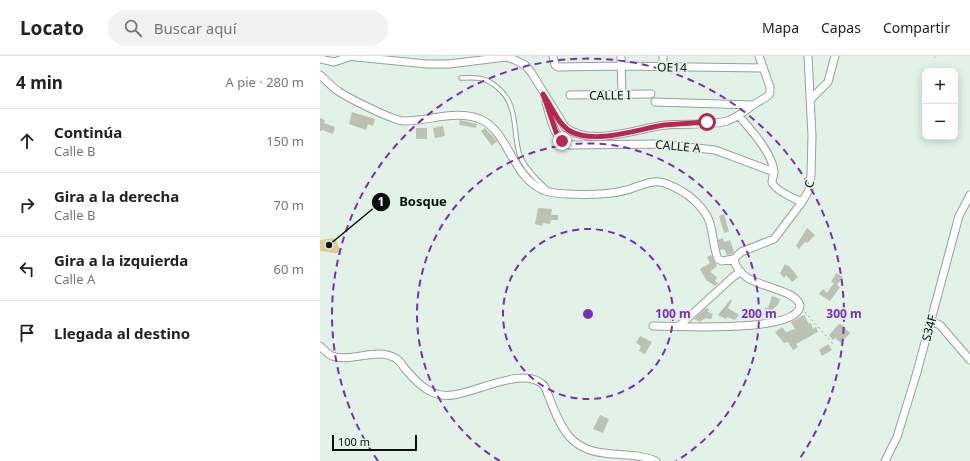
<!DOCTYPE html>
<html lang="es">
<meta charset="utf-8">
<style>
body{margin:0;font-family:"Noto Sans",sans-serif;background:#f2f2f2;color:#222}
.controls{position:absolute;right:12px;top:12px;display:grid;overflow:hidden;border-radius:8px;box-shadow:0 2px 10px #0003}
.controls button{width:36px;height:36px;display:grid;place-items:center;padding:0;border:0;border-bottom:1px solid #e0e0e0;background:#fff;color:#222;font:20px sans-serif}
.scale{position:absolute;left:12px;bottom:10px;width:85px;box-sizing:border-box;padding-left:4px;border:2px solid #0a0f0c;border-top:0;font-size:11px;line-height:14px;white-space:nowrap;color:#0a0f0c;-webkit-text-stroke:3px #e2f2e7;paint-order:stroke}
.stop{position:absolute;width:12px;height:12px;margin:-9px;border:3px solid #b72752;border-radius:50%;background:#fff}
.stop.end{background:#b72752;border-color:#fff;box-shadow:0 1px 4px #0008}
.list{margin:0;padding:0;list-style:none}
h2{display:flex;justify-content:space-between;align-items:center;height:52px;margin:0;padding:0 16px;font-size:17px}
h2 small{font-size:13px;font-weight:400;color:#767676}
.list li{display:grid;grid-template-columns:26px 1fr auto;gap:12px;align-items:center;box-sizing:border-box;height:64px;padding:0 16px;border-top:1px solid #e0e0e0}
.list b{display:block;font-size:15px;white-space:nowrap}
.list p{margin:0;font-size:13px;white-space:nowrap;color:#767676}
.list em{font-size:13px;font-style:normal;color:#767676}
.icon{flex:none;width:22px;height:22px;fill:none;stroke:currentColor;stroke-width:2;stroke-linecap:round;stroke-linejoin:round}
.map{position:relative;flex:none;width:650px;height:405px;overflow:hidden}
header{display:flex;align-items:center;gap:24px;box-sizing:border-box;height:56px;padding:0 20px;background:#fff;border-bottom:1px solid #e0e0e0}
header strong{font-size:19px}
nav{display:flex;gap:22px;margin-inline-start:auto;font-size:14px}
.search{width:280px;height:36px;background:#f2f2f2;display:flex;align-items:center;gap:10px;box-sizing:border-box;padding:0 14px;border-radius:22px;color:#767676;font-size:15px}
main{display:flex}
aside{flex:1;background:#fff}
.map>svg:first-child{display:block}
.green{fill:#dbce90}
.building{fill:#bbc2b3}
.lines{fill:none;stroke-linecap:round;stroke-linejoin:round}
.service-casing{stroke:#94a399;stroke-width:5.5}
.minor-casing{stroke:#94a399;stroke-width:9}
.path{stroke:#9aa79e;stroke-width:1;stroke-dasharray:2 3;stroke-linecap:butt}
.service{stroke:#fff;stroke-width:3.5}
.minor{stroke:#fff;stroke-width:7}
.route{stroke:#b72752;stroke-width:5}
.ring{fill:none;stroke:#7b2cbf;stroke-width:2;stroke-dasharray:7 5}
.labels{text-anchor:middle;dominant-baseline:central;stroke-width:3.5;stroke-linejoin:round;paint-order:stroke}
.street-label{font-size:12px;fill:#0a0f0c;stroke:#e2f2e7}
.centre{fill:#7b2cbf;stroke:#e2f2e7;stroke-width:2}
.ring-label{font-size:12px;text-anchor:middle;font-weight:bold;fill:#7b2cbf;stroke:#e2f2e7;stroke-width:3.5;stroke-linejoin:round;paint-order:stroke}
.leader{fill:none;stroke:#0a0f0c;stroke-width:1.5}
.callout-dot{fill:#0a0f0c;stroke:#e2f2e7;stroke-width:1.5}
.mark-label{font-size:12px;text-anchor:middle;font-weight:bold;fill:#fff}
.callout-label{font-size:13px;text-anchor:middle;font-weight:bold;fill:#0a0f0c;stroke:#e2f2e7;stroke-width:3.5;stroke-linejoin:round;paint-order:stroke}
</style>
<header>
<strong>Locato</strong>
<div class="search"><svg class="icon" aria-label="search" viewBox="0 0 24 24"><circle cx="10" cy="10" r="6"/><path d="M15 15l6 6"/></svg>Buscar aquí</div>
<nav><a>Mapa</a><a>Capas</a><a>Compartir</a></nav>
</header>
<main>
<aside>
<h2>4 min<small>A pie · 280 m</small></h2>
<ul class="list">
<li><svg class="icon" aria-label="ahead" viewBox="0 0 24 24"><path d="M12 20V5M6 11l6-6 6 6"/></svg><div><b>Continúa</b><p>Calle B</p></div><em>150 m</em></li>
<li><svg class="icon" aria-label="right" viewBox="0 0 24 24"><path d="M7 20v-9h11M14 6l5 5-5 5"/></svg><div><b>Gira a la derecha</b><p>Calle B</p></div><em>70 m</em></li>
<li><svg class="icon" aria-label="left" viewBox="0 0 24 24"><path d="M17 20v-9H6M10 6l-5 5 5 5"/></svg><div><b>Gira a la izquierda</b><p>Calle A</p></div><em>60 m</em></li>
<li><svg class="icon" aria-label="arrive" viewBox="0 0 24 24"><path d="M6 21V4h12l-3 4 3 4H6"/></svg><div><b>Llegada al destino</b></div></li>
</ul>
</aside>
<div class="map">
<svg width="650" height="405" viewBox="0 0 650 405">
<rect width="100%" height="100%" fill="#e2f2e7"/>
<path class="green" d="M15 182 22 198 0 195V184Z"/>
<path class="building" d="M32 56 55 63 53 70 48 68 46 74 29 68Z
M0 62 5 64 4 67 15 71 13 78 2 74 0 76Z
M140 64 157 68 156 72 139 69Z
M123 70 125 80 115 82 113 72Z
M96 72H107V83H96Z
M165 72 177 85 172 90 161 75Z
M218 152 232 153 231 159H238V164H231L230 168 223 167 222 170 215 168Z
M404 158 409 176 404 177 399 160Z
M487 172 495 179 487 187 485 186 479 193 476 190Z
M403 182 404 186 410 184 414 196 412 198 407 199 404 193 400 194 398 184Z
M391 199 397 210 390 216 397 221 395 225 398 227 395 230 386 224 380 213 390 207 387 201Z
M465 208 467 210 468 209 478 221 472 226 466 219 464 222 460 217Z
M516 217 523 221 517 229 520 231 510 245 499 238 503 233 507 237 514 227 511 226Z
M452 240 460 243 458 249 454 252 453 260 443 259 445 252H448Z
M411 243 412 244 408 252 419 259 415 264 407 261 406 263 398 259Z
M386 252 389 253 388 256 393 258 391 263 385 262 380 266 374 263Z
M484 259 489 268 491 267 493 273 496 271 498 276 476 288 478 291 473 294 468 286 464 287 455 276 462 271 466 276 475 273 471 266Z
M520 267 530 277 521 287 515 282 513 284 509 279Z
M320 280 332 286 325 298 319 295 321 290 316 287Z
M508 288 512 294 502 300 499 294Z
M280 359 289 363 283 377 273 373Z"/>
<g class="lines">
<defs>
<path id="service" d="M141 22C157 21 166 21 178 32 198 48 193 74 199 97 203 111 217 124 227 133"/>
<path id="minor" d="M26 0 107 8H129L186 1 195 4 205 9 211 16 245 71C271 92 317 72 346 69 365 67 388 70 407 65 417 62 425 55 433 49
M233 0 235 9 238 11 301 10 442 12
M301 0 302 39
M343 0V11
M0 3 14 6 29 1
M0 19C6 24 12 31 18 35 28 42 74 65 84 65 110 65 137 53 162 64 188 76 193 122 223 134 235 140 284 139 298 136 329 130 331 116 363 136 372 141 382 151 387 160 394 173 392 189 398 203L402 205 414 203
M250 39 331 38
M491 43 508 26 515 0
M335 46 433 49 448 40 450 37V31L439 0
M226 47C231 62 233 83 250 89L340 88 395 94 454 116C453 98 431 74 419 60
M454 116C454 119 452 123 452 126 454 134 475 143 482 146
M611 265 620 269 650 304
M333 270C355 270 481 278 480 249 472 228 419 234 414 203L421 196 454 183 482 146 489 134 491 119 492 80 488 0
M359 270 414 220 421 216
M0 290C3 293 8 298 12 300 32 307 56 291 75 302 81 305 83 311 87 315 100 330 113 342 133 339 158 336 208 308 225 331 238 362 244 393 284 397 305 400 315 397 336 405
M565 405 577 381 597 316 639 160 650 139"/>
</defs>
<use href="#service" class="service-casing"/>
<use href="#minor" class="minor-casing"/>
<path class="path" d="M614 2 616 0
M485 256 513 288"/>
<use href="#service" class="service"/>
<use href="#minor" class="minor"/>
</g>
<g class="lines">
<path class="route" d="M242 85 236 76 223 38C231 49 238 68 250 75 275 89 318 73 344 69 358 68 373 67 387 66"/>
</g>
<g class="ring">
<circle cx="268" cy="258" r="85"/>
<path d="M180 405A171 171 0 1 1 356 405"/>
<path d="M58 405A256 256 0 1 1 478 405"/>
</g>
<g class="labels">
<g class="street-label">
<text transform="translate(352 11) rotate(1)">OE14</text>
<text transform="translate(290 39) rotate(-1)">CALLE I</text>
<text transform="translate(358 90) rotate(5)">CALLE A</text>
<text transform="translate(489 128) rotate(-76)">C</text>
<text transform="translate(609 272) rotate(-75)">S34F</text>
</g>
</g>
<circle cx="268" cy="258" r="6" class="centre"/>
<g class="ring-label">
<text x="353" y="262">100 m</text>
<text x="439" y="262">200 m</text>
<text x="524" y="262">300 m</text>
</g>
<path class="leader" d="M9 189L61 146"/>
<g class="callout-dot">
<circle cx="9" cy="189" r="4"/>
<circle cx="61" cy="146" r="10"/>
</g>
<g class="mark-label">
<text x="61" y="150">1</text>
</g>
<g class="callout-label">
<text x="103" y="150">Bosque</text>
</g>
</svg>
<div class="controls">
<button>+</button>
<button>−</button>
</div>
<div class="scale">100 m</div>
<div class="stop" style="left:387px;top:66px"></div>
<div class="stop end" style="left:242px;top:85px"></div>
</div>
</main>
